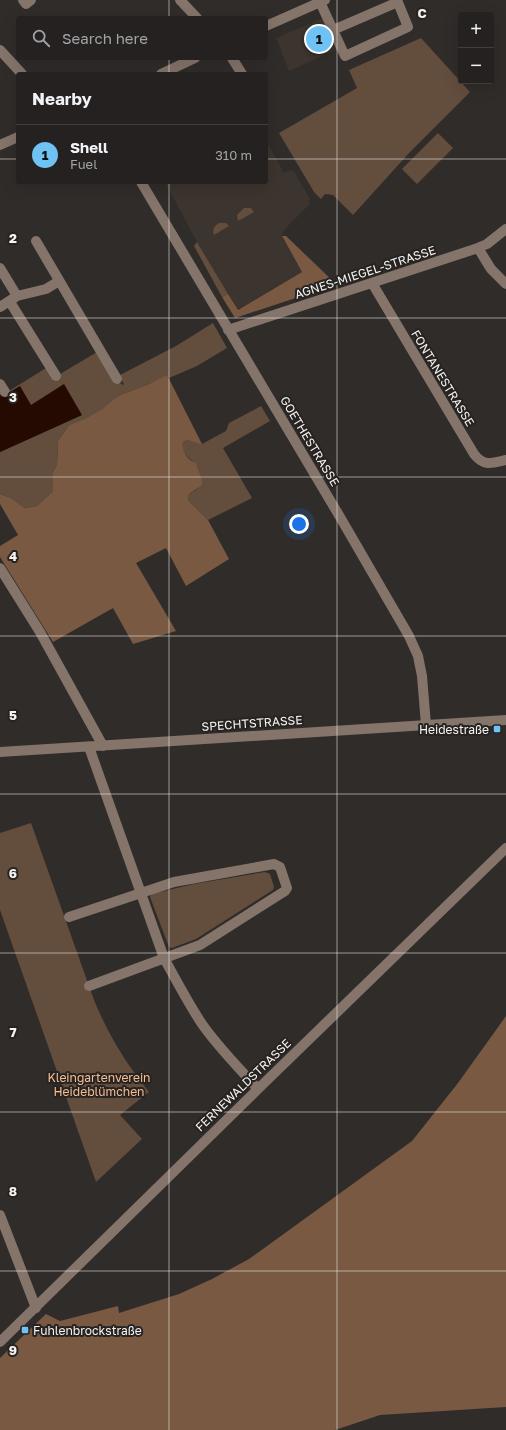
<!DOCTYPE html>
<meta charset="utf-8">
<style>
body{margin:0;font-family:"Golos Text",sans-serif;background:#2c2929;color:#f1f3f6}
.controls{position:absolute;right:12px;top:12px;display:grid;overflow:hidden;border-radius:4px;box-shadow:0 4px 16px #0002}
.controls button{width:36px;height:36px;display:grid;place-items:center;padding:0;border:0;border-bottom:1px solid #413e3e;background:#242120;color:#f1f3f6;font:20px sans-serif}
.you{position:absolute;left:299px;top:524px;width:14px;height:14px;margin:-10px;border:3px solid #fff;border-radius:50%;background:#1a73e8;box-shadow:0 0 0 6px #1a73e833}
.badge{display:grid;place-items:center;width:26px;height:26px;border-radius:50%;background:#6fc2f4;color:#111;font-size:13px;font-weight:700}
.pin{position:absolute;translate:-50% -50%;border:2px solid #fff;box-shadow:0 1px 4px #0006}
.list{margin:0;padding:0;list-style:none}
h2{display:flex;justify-content:space-between;align-items:center;height:52px;margin:0;padding:0 16px;font-size:17px}
h2 small{font-size:13px;font-weight:400;color:#a3a3a5}
.list li{display:grid;grid-template-columns:26px 1fr auto;gap:12px;align-items:center;box-sizing:border-box;height:60px;padding:0 16px;border-top:1px solid #413e3e}
.list b{display:block;font-size:15px;white-space:nowrap}
.list p{margin:0;font-size:13px;white-space:nowrap;color:#a3a3a5}
.list em{font-size:13px;font-style:normal;color:#a3a3a5}
.icon{flex:none;width:22px;height:22px;fill:none;stroke:currentColor;stroke-width:2;stroke-linecap:round;stroke-linejoin:round}
.map{position:relative;flex:none;width:506px;height:1430px;overflow:hidden}
.search{position:absolute;background:#242120;box-shadow:0 4px 16px #0002;left:16px;top:16px;width:252px;height:44px;display:flex;align-items:center;gap:10px;box-sizing:border-box;padding:0 14px;border-radius:4px;color:#a3a3a5;font-size:15px}
.panel{position:absolute;background:#242120;box-shadow:0 4px 16px #0002;left:16px;top:72px;width:252px;height:112px;border-radius:4px}
.map>svg:first-child{display:block}
.built{fill:#3c342e}
.green{fill:#634d3d}
.forest{fill:#795942}
.water{fill:#240a00}
.lines{fill:none;stroke-linecap:round;stroke-linejoin:round}
.minor{stroke:#84746a;stroke-width:10}
.grid{fill:none;stroke:#f6f4f3;stroke-width:1;stroke-opacity:0.55}
.poi-dot{fill:#6fc2f4;stroke:#262321;stroke-width:1.5}
.labels{text-anchor:middle;dominant-baseline:central;stroke-width:4;stroke-linejoin:round;paint-order:stroke}
.street-label{font-size:12px;fill:#f6f4f3;stroke:#262321}
.poi-label{font-size:12px;fill:#f6f4f3;stroke:#262321;text-anchor:end}
.park-label{font-size:12px;fill:#f8bf96;stroke:#262321}
.grid-label{font-size:13px;text-anchor:middle;font-weight:bold;fill:#f6f4f3;stroke:#262321;stroke-width:4;stroke-linejoin:round;paint-order:stroke}
</style>
<div class="map">
<svg width="506" height="1430" viewBox="0 0 506 1430">
<rect width="100%" height="100%" fill="#302c2a"/>
<path class="built" d="M323 18 338 49 289 71 276 38Z
M266 140 284 173 289 170 294 171 310 199 309 205 284 230 282 235 283 239 302 272 237 310 197 242 166 184 169 182H266Z"/>
<path class="green" d="M421 38 470 92 410 152 353 215 333 195 325 194 321 199 314 192 279 133 357 88 349 70Z
M438 133 453 148 417 184 402 169Z
M244 208H251L254 212 238 221 237 215Z
M219 223H226L229 226 214 235C212 229 214 226 219 223Z
M197 242 228 294 222 297 194 246Z
M213 323 227 348 197 366 169 378 167 376 149 384 120 395 114 399 102 409 86 418 69 425 58 441 57 465 53 472V491L37 506 25 508 11 498 0 494V452L82 415 31 405 9 391 46 368 54 381 61 377 60 374 97 352 115 384 119 382 123 385 124 384 122 381 120 375 176 346Z
M261 406 270 421 223 448 252 498 208 520 188 500 189 494 197 489 202 479C200 475 199 469 197 466 191 458 180 454 183 442L187 440 199 444H202L226 431 229 423Z
M31 823 94 1000C109 1036 125 1062 149 1092L120 1115 142 1139 96 1182 0 910V833Z
M265 872 270 874 274 887 273 890 196 939 172 948 169 947 150 897 151 894 160 891V892L194 884Z"/>
<path class="forest" d="M282 236H286L335 283V285L235 318 222 297 228 294 238 310 302 272Z
M167 375 202 444H199L187 440 183 442C181 450 188 461 196 463L202 479V485L189 494 188 500 208 520 229 559 186 586 166 548 136 563 176 631 133 644 113 608 53 642 0 557V546L18 535 0 504V494L11 498 25 508 37 506 53 491V472L57 465 58 441 69 425 86 418 102 409 114 399 120 395 149 384Z
M506 1016V1407L380 1415 335 1430H0V1358L46 1314 60 1321 118 1306 119 1313 179 1294 212 1279 249 1259 412 1141 458 1083Z"/>
<path class="water" d="M64 384 82 415 0 452V396L2 395 3 397 10 393V392L20 386 31 405Z"/>
<g class="lines">
<path class="minor" d="M23 0 26 4 31 0
M180 0 197 18
M320 2 345 56 408 27 397 0
M266 26 325 0
M333 30 398 2
M0 50 22 74
M232 58 242 74
M161 74 195 58
M0 145 18 137
M141 182 340 517 409 636 418 656 422 676 426 725
M36 241 117 379
M478 248 491 269 506 284
M0 268 17 296
M372 283 474 454C484 467 492 463 506 460
M10 302 56 376
M0 307 17 296 46 289 59 281
M228 330 475 249 487 244 506 229
M0 384 5 392
M0 568 40 632 103 746
M89 747 164 958C176 980 188 1003 202 1024 218 1047 239 1068 258 1089
M0 752 506 720
M69 917 174 882 274 864 280 867 287 888 285 891 200 945 89 986
M0 1215 36 1308
M0 1342 258 1089 506 848"/>
</g>
<path class="grid" d="M169 0V18M337 0V1430M169 58V74M0 159H18M266 159H506M169 182V1430M0 318H506M0 477H506M0 636H506M0 794H506M0 953H506M0 1112H506M0 1271H506"/>
<g class="poi-dot">
<rect x="493" y="725" width="8" height="8" rx="2"/>
<rect x="21" y="1326" width="8" height="8" rx="2"/>
</g>
<g class="labels">
<g class="street-label">
<text transform="translate(365 272) rotate(-18)">AGNES-MIEGEL-STRASSE</text>
<text transform="translate(443 378) rotate(59)">FONTANESTRASSE</text>
<text transform="translate(310 441) rotate(59)">GOETHESTRASSE</text>
<text transform="translate(252 723) rotate(-4)">SPECHTSTRASSE</text>
<text transform="translate(243 1085) rotate(-44)">FERNEWALDSTRASSE</text>
</g>
<g class="poi-label">
<text x="489" y="729">Heidestraße</text>
<text x="33" y="1330" text-anchor="start">Fuhlenbrockstraße</text>
</g>
<g class="park-label">
<text x="99" y="1077">Kleingartenverein<tspan x="99" dy="14">Heideblümchen</tspan></text>
</g>
</g>
<g class="grid-label">
<text x="422" y="18">C</text>
<text x="13" y="243">2</text>
<text x="13" y="402">3</text>
<text x="13" y="561">4</text>
<text x="13" y="720">5</text>
<text x="13" y="878">6</text>
<text x="13" y="1037">7</text>
<text x="13" y="1196">8</text>
<text x="13" y="1355">9</text>
</g>
</svg>
<div class="controls">
<button>+</button>
<button>−</button>
</div>
<div class="you"></div>
<div class="pin badge" style="left:319px;top:39px">1</div>
<div class="search"><svg class="icon" aria-label="search" viewBox="0 0 24 24"><circle cx="10" cy="10" r="6"/><path d="M15 15l6 6"/></svg>Search here</div>
<section class="panel">
<h2>Nearby<small></small></h2>
<ul class="list">
<li><span class="badge">1</span><div><b>Shell</b><p>Fuel</p></div><em>310 m</em></li>
</ul>
</section>
</div>
